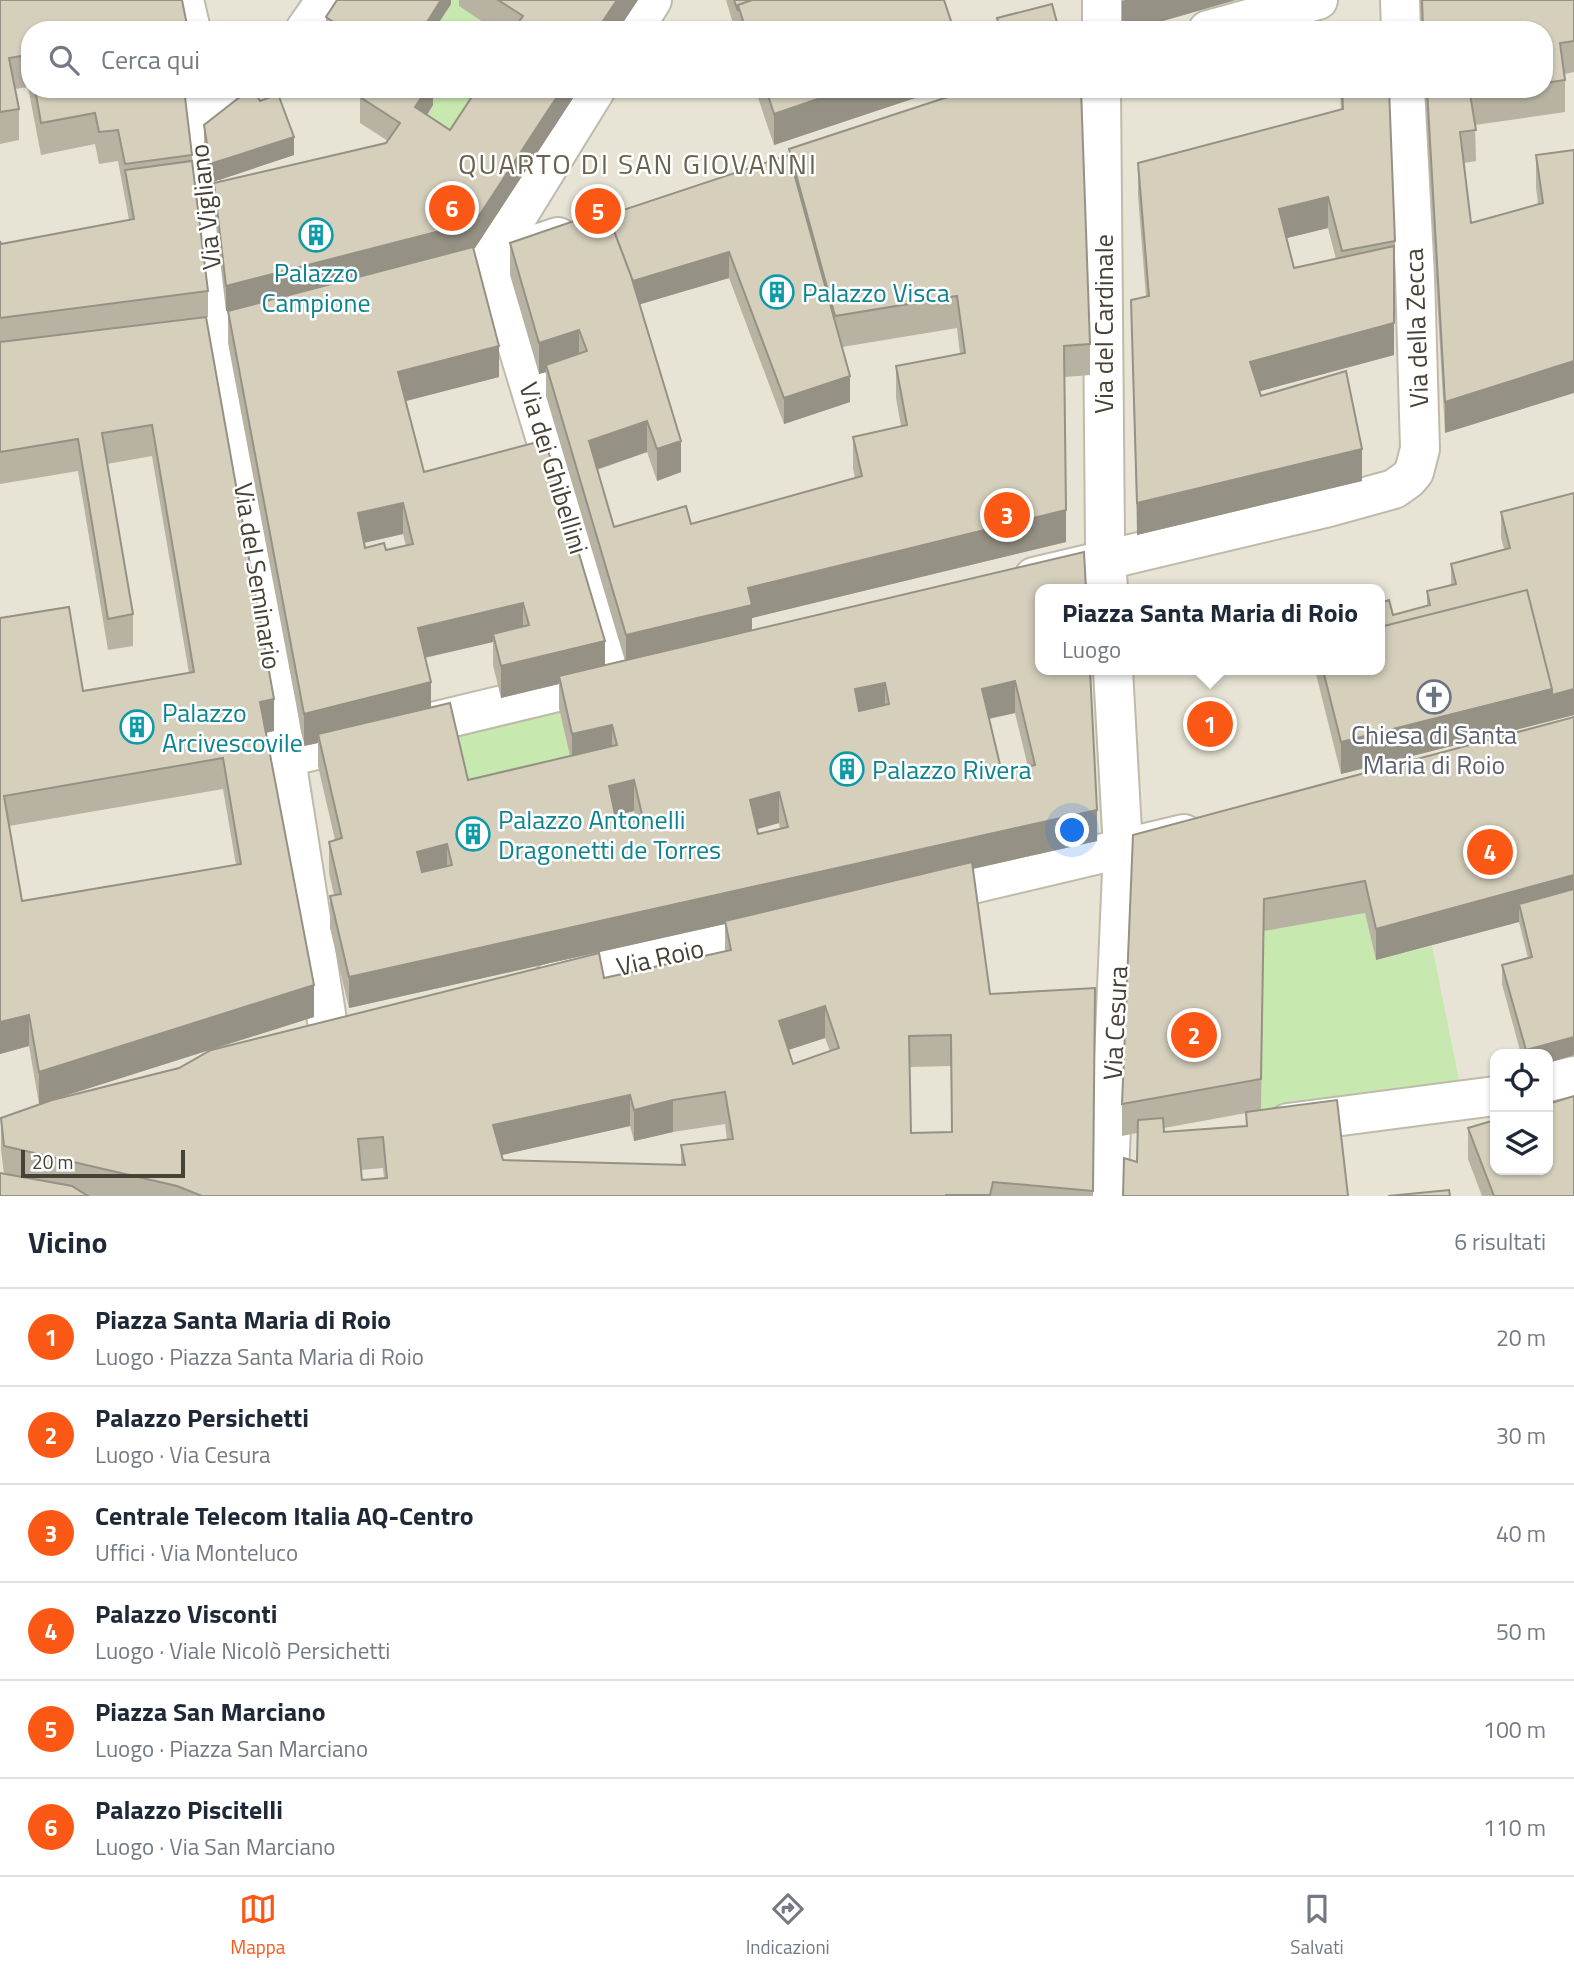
<!DOCTYPE html>
<html lang="it">
<meta charset="utf-8">
<style>
body{margin:0;font-family:"Titillium Web",sans-serif;background:#f2f2f3;color:#1f2937}
.controls{position:absolute;right:21px;bottom:21px;display:grid;overflow:hidden;border-radius:14px;box-shadow:0 2px 5px #0004}
.controls button{width:63px;height:63px;display:grid;place-items:center;padding:0;border:0;border-bottom:2px solid #e0e1e3;background:#fff;color:#1f2937;font:35px sans-serif}
.scale{position:absolute;left:21px;bottom:18px;width:164px;box-sizing:border-box;padding-left:7px;border:4px solid #464236;border-top:0;font-size:19px;line-height:24px;white-space:nowrap;color:#464236;-webkit-text-stroke:5px #fff;paint-order:stroke}
.you{position:absolute;left:1073px;top:831px;width:24px;height:24px;margin:-18px;border:5px solid #fff;border-radius:50%;background:#1a73e8;box-shadow:0 0 0 10px #1a73e833}
.badge{display:grid;place-items:center;width:46px;height:46px;border-radius:50%;background:#fb5816;color:#fff;font-size:23px;font-weight:700}
.pin{position:absolute;translate:-50% -50%;border:4px solid #fff;box-shadow:0 2px 7px #0006}
.popup{position:absolute;left:1035px;top:584px;width:350px;height:91px;box-sizing:border-box;display:grid;place-content:center;border-radius:14px;background:#fff;filter:drop-shadow(0 2px 5px #0005);font-size:23px;white-space:nowrap;color:#747a83}
.popup b{font-size:26px;color:#1f2937}
.popup::after{content:'';position:absolute;left:50%;top:100%;margin-left:-14px;border:14px solid transparent;border-top-color:#fff}
.list{margin:0;padding:0;list-style:none}
h2{display:flex;justify-content:space-between;align-items:center;height:91px;margin:0;padding:0 28px;font-size:30px}
h2 small{font-size:23px;font-weight:400;color:#747a83}
.list li{display:grid;grid-template-columns:46px 1fr auto;gap:21px;align-items:center;box-sizing:border-box;height:98px;padding:0 28px;border-top:2px solid #e0e1e3}
.list b{display:block;font-size:26px;white-space:nowrap}
.list p{margin:0;font-size:23px;white-space:nowrap;color:#747a83}
.list em{font-size:23px;font-style:normal;color:#747a83}
.icon{flex:none;width:38px;height:38px;fill:none;stroke:currentColor;stroke-width:2;stroke-linecap:round;stroke-linejoin:round}
.map{position:relative;flex:none;width:1574px;height:1196px;overflow:hidden}
.search{position:absolute;background:#fff;box-shadow:0 2px 5px #0004;left:21px;right:21px;top:21px;height:77px;display:flex;align-items:center;gap:18px;box-sizing:border-box;padding:0 24px;border-radius:28px;color:#747a83;font-size:26px}
.sheet{height:679px;background:#fff}
nav{display:flex;justify-content:space-around;align-items:center;box-sizing:border-box;height:98px;border-top:2px solid #e0e1e3;background:#fff;font-size:19px;color:#747a83}
nav a{display:grid;justify-items:center;gap:4px}
nav .on{color:#fb5816}
.map>svg:first-child{display:block}
.residential{fill:#e7e4d5;fill-rule:evenodd}
.green{fill:#c7e8af}
.lines{fill:none;stroke-linecap:round;stroke-linejoin:round}
.minor-casing{stroke:#bfbaa9;stroke-width:42}
.minor{stroke:#fff;stroke-width:38}
.wall{fill:#b7b2a2;fill-rule:evenodd}
.shaded-wall{fill:#959184}
.building{fill:#d5cfbc;stroke:#959184;stroke-width:2;fill-rule:evenodd}
.labels{text-anchor:middle;dominant-baseline:central;stroke-width:5;stroke-linejoin:round;paint-order:stroke}
.street-label{font-size:26px;fill:#464236;stroke:#fff}
.culture-label{font-size:26px;fill:#0d838f;stroke:#fff;text-anchor:start}
.worship-label{font-size:26px;fill:#5b616d;stroke:#fff}
.neighbourhood-label{font-size:28px;letter-spacing:2px;fill:#69624d;stroke:#fff}
</style>
<div class="map">
<svg width="1574" height="1196" viewBox="0 0 1574 1196">
<rect width="100%" height="100%" fill="#f3f1e7"/>
<path class="residential" d="M0 0H1574V1196H0ZM30 30H1544V89H30ZM1040 589H1380V670H1040ZM1495 1054H1548V1170H1495Z"/>
<path class="green" d="M445 0H463L495 30H434L451 4Z
M410 89H494L450 156Z
M559 708 572 765 468 812 450 735Z
M1365 913 1376 960 1432 946 1459 1080 1261 1110 1264 931Z"/>
<g class="lines">
<defs>
<path id="minor" d="M184 0 191 30
M1400 0 1401 30
M305 30 326 0
M633 30 652 0
M1102 30V0
M1208 30 1318 0
M202 89 196 146 218 326 329 1033
M1101 89 1105 542 1108 589
M202 98 216 97 237 89
M491 259 618 677
M491 259 596 89
M425 276 491 259 558 237
M158 334 218 326 278 311
M1034 577 1329 507 1394 489 1408 479 1414 472 1420 449 1415 276 1405 89
M287 757 611 679
M926 895 1184 834
M551 982 775 930
M1548 1082 1574 1076
M1288 1123 1495 1096
M1108 1196 1123 849 1113 670"/>
</defs>
<use href="#minor" class="minor-casing"/>
<use href="#minor" class="minor"/>
</g>
<path class="wall" d="M0 0 30 30V89H184L208 291V317H206L274 731 266 733 314 1017 39 1104 29 1046 0 1054V618L83 691 189 673 152 456 107 464 133 614V646L108 650 78 471 0 484V241L1 244 129 220 118 161 99 164 95 144 41 155 28 87 15 89 19 109V140L0 144ZM223 789 236 865 22 901 9 826Z
M451 0V4L434 30H326V17Z
M459 0H638L618 30H495L459 6Z
M726 0H944L954 30H735Z
M1420 0H1574V72L1565 74V112L1475 125 1476 161 1464 163 1471 223 1538 204 1536 187V155L1574 150 1445 433 1425 89H1544V30H1422Z
M433 89V105L427 115 450 130 579 89 475 248H473L499 377 406 401 424 472 605 666 625 661 546 396V372L539 374 510 275V243L608 215 789 155V149L1090 344V375L1065 377 1066 542 752 618V631L1084 552 1097 841 973 869 990 994 1095 988 1093 1196H0L4 1174 1 1150V1118L604 978 725 951V924L349 1008 330 928V896L334 895 329 873V842L335 840 318 766V743L304 746 228 343V311L289 295 226 311 214 209V183L386 143 388 141 360 123V97ZM729 278 784 424 850 402 842 347 957 328 960 354 896 366V398L901 426 853 437V468L855 478 691 524 614 527 597 470 647 452 657 481 681 472 640 304ZM403 534 406 546 386 550 365 548 364 543ZM493 642V665L501 698 559 684V708L570 756 468 780 431 708 425 658ZM1015 713 1028 767 1002 773 989 719ZM634 811 636 820 617 824 615 816ZM779 823 780 829 758 834 757 829ZM825 1038 830 1051 793 1064 788 1050ZM951 1066 952 1132 911 1133 910 1067ZM725 1124 727 1140 681 1145V1165L503 1160 501 1155 630 1126 634 1141 673 1132ZM383 1168 384 1178 362 1180 361 1170Z
M755 89H942L774 145Z
M1340 89H1389L1395 241V273H1394V355L1259 391 1261 396 1362 481 1137 535 1131 300 1146 297 1138 195V163L1341 110ZM1328 228 1336 259 1294 268 1287 238Z
M204 125 294 155 210 183 204 144Z
M1574 493V715L1341 774 1316 674V670H1380L1393 615 1427 606V591L1451 585V564L1504 549 1501 537V512Z
M1574 717V1055L1548 1063V1054H1521L1502 984V965L1528 958 1519 922 1376 960 1365 913 1264 931 1261 1110 1337 1100 1137 1162V1133L1122 1136V1104L1133 835ZM1246 1113V1126L1164 1132V1128Z
M1468 1128 1574 1196H1482L1468 1159Z"/>
<path class="shaded-wall" d="M441 0H451V4L434 30H422Z
M617 0H638L618 30H597Z
M1125 0H1236L1132 30H1122V1Z
M427 89H433V105L415 133V107Z
M562 89H579L475 248 226 311V286Z
M847 89H942L774 145V114Z
M294 137V155L210 183V164Z
M1328 197V228L1279 240V209Z
M729 252V278L631 307V281Z
M1394 323V355L1250 394V362Z
M579 330V361L546 365V372L539 374V343Z
M499 346V377L398 403V372Z
M1574 361V393L1445 433V402Z
M850 376V402L784 424V398Z
M647 421V452L589 472V441Z
M681 441V472L657 481V449Z
M1362 449V481L1137 535V503Z
M403 503V534L358 544V513Z
M1066 510V542L752 618V636L626 667V635L748 588Z
M523 603V635L493 634V642L418 659V628Z
M605 641V673L559 676V684L501 698V666Z
M1015 681V713L982 720V689Z
M431 682V714L318 734V743L304 746V714Z
M885 683V714L855 721V689Z
M1552 689H1574V715L1341 774V742Z
M274 699V731L260 734V702Z
M612 725V757L572 766V734Z
M634 780V811L609 817V786Z
M779 792V823L750 831V800Z
M1097 810V841L349 1008V977Z
M447 844V875L417 883V852Z
M1574 875V907L1519 904V922L1376 960V929Z
M314 985V1017L39 1104V1072Z
M825 1006V1038L779 1053V1021Z
M29 1015V1046L0 1054V1022Z
M1574 1037V1055L1548 1063V1054H1526V1050Z
M630 1095V1126L493 1157V1125Z
M673 1100V1132L634 1141V1110Z"/>
<path class="building" d="M0 0H182L188 30H30V63L28 55 9 58 19 109 0 112Z
M337 0H441L422 30H346L326 17Z
M498 0H617L597 30H513L523 16Z
M734 0H752L738 5V11Z
M752 0H944L954 30H746L738 5Z
M1422 0H1574V41L1560 43 1565 80 1544 83V30H1423Z
M1052 4 1059 30H1000L997 18Z
M1386 26V30H1358Z
M35 89H184L192 155 125 164 118 130 99 132 95 113 41 123Z
M250 89H253L260 101 278 94 294 137 210 164 204 125Z
M365 89H427L415 107 450 130 477 89H562L475 222 226 286 214 183 386 143 400 123 360 97Z
M766 89H847L774 114Z
M972 89H1081L1090 344 1064 346 1066 510 748 588 752 605 626 635 546 365 587 351 579 330 539 343 510 243 606 210 631 276 681 441 657 449 647 421 589 441 614 527 686 506 691 524 862 476 853 437 907 425 896 366 965 353 957 296 835 316 789 149Z
M1342 89H1389L1395 241 1342 251 1328 197 1279 209 1294 268 1394 246V323L1250 362 1261 396 1346 371 1362 449 1137 503 1131 300 1149 296 1138 163 1343 109Z
M1427 89H1502L1470 94 1476 130 1460 132 1471 223 1543 203 1536 155 1574 150V361L1445 402Z
M789 155 850 376 784 398 729 252 633 281 608 215Z
M192 161 208 291 0 318V241L1 244 134 219 125 170Z
M473 247 499 346 398 372 424 472 545 440 605 641 501 666 493 634 529 625 523 603 418 628 431 682 304 714 228 311ZM403 503 413 544 386 550 384 543 365 548 358 513Z
M206 317 274 699 260 702 314 985 39 1072 29 1015 0 1022V618L69 607 83 691 194 672 152 425 102 433 133 614 108 619 78 439 0 452V342ZM223 758 241 864 22 901 4 796Z
M1574 493V689L1552 695V689L1527 590 1380 627V603L1389 600 1393 615 1430 605 1427 591 1456 584 1451 564 1510 548 1501 512Z
M1084 552 1086 589H1040V670H1090L1097 810 349 977 330 896 341 894 329 842 342 838 318 734 450 703 468 780 617 745 612 725 572 734 559 676ZM1015 681 1035 765 1002 773 982 689ZM885 683 889 704 859 711 855 689ZM634 780 643 819 617 824 609 786ZM779 792 788 827 758 834 750 800ZM447 844 452 865 422 872 417 852Z
M1527 590 1552 689 1341 742 1323 670H1380V627Z
M1574 717V875L1376 929 1365 881 1264 899 1261 1079 1122 1104 1133 835Z
M972 862 990 994 1095 988 1093 1191 993 1182 990 1195H946V1196H202L177 1186 4 1146 1 1118 52 1100 179 1068 211 1050 599 953 604 978 731 950 725 921ZM825 1006 839 1048 793 1064 779 1021ZM951 1035 952 1132 911 1133 909 1036ZM725 1092 733 1139 681 1145 685 1165 503 1160 493 1125 630 1095 634 1110 673 1100ZM383 1137 387 1178 362 1180 358 1139Z
M1574 889V1037L1526 1050 1502 965 1532 957 1519 904Z
M1574 1096V1196H1494L1468 1128 1495 1120V1170H1548V1104Z
M1337 1100 1348 1196H1123L1124 1158 1137 1162 1138 1120 1163 1118 1164 1132 1247 1126 1246 1112Z
M0 1173 72 1186 88 1196H0Z
M1449 1190 1450 1196H1388Z"/>
<defs>
<symbol id="building-ring" viewBox="-11 -11 22 22"><circle r="9.5" fill="#fff" stroke="#0f9aa8" stroke-width="1.5"/><path d="M-4-6H4V6H1V3H-1V6H-4ZM-2.5-4.3h1.7v1.8h-1.7ZM.8-4.3h1.7v1.8H.8ZM-2.5-1h1.7V.8h-1.7ZM.8-1h1.7V.8H.8Z" fill="#0f9aa8"/></symbol>
<symbol id="church-ring" viewBox="-11 -11 22 22"><circle r="9.5" fill="#fff" stroke="#6b7280" stroke-width="1.5"/><path d="M-1.2-6h2.4v3.5h3.3v2.4h-3.3V6h-2.4V-.1h-3.3v-2.4h3.3Z" fill="#6b7280"/></symbol>
</defs>
<g fill-rule="evenodd">
<use href="#building-ring" x="297" y="216" width="38" height="38"/>
<use href="#building-ring" x="758" y="273" width="38" height="38"/>
<use href="#church-ring" x="1415" y="678" width="38" height="38"/>
<use href="#building-ring" x="118" y="708" width="38" height="38"/>
<use href="#building-ring" x="828" y="750" width="38" height="38"/>
<use href="#building-ring" x="454" y="815" width="38" height="38"/>
</g>
<g class="labels">
<g class="street-label">
<text transform="translate(205 207) rotate(-96)">Via Vigliano</text>
<text transform="translate(1103 324) rotate(-90)">Via del Cardinale</text>
<text transform="translate(1416 328) rotate(-92)">Via della Zecca</text>
<text transform="translate(554 468) rotate(73)">Via dei Ghibellini</text>
<text transform="translate(258 576) rotate(81)">Via del Seminario</text>
<text transform="translate(660 957) rotate(-13)">Via Roio</text>
<text transform="translate(1115 1023) rotate(-87)">Via Cesura</text>
</g>
<g class="culture-label">
<text x="316" y="272" text-anchor="middle">Palazzo<tspan x="316" dy="30">Campione</tspan></text>
<text x="802" y="292">Palazzo Visca</text>
<text x="162" y="712">Palazzo<tspan x="162" dy="30">Arcivescovile</tspan></text>
<text x="872" y="769">Palazzo Rivera</text>
<text x="498" y="819">Palazzo Antonelli<tspan x="498" dy="30">Dragonetti de Torres</tspan></text>
</g>
<g class="worship-label">
<text x="1434" y="734">Chiesa di Santa<tspan x="1434" dy="30">Maria di Roio</tspan></text>
</g>
<g class="neighbourhood-label">
<text x="638" y="163">QUARTO DI SAN GIOVANNI</text>
</g>
</g>
</svg>
<div class="controls">
<button><svg class="icon" aria-label="locate" viewBox="0 0 24 24"><circle cx="12" cy="12" r="6"/><path d="M12 2v4M12 18v4M2 12h4M18 12h4"/></svg></button>
<button><svg class="icon" aria-label="layers" viewBox="0 0 24 24"><path d="M12 4l9 5-9 5-9-5zM3 14l9 5 9-5"/></svg></button>
</div>
<div class="scale">20 m</div>
<div class="you"></div>
<div class="pin badge" style="left:1210px;top:724px">1</div>
<div class="popup"><b>Piazza Santa Maria di Roio</b>Luogo</div>
<div class="pin badge" style="left:1194px;top:1035px">2</div>
<div class="pin badge" style="left:1007px;top:515px">3</div>
<div class="pin badge" style="left:1490px;top:852px">4</div>
<div class="pin badge" style="left:598px;top:211px">5</div>
<div class="pin badge" style="left:452px;top:208px">6</div>
<div class="search"><svg class="icon" aria-label="search" viewBox="0 0 24 24"><circle cx="10" cy="10" r="6"/><path d="M15 15l6 6"/></svg>Cerca qui</div>
</div>
<section class="sheet">
<h2>Vicino<small>6 risultati</small></h2>
<ul class="list">
<li><span class="badge">1</span><div><b>Piazza Santa Maria di Roio</b><p>Luogo · Piazza Santa Maria di Roio</p></div><em>20 m</em></li>
<li><span class="badge">2</span><div><b>Palazzo Persichetti</b><p>Luogo · Via Cesura</p></div><em>30 m</em></li>
<li><span class="badge">3</span><div><b>Centrale Telecom Italia AQ-Centro</b><p>Uffici · Via Monteluco</p></div><em>40 m</em></li>
<li><span class="badge">4</span><div><b>Palazzo Visconti</b><p>Luogo · Viale Nicolò Persichetti</p></div><em>50 m</em></li>
<li><span class="badge">5</span><div><b>Piazza San Marciano</b><p>Luogo · Piazza San Marciano</p></div><em>100 m</em></li>
<li><span class="badge">6</span><div><b>Palazzo Piscitelli</b><p>Luogo · Via San Marciano</p></div><em>110 m</em></li>
</ul>
</section>
<nav>
<a class="on"><svg class="icon" aria-label="map" viewBox="0 0 24 24"><path d="M3 6l6-2 6 2 6-2v14l-6 2-6-2-6 2zM9 4v14M15 6v14"/></svg>Mappa</a>
<a><svg class="icon" aria-label="directions" viewBox="0 0 24 24"><path d="M12 3l9 9-9 9-9-9zM9 14v-3h6M13 9l2 2-2 2"/></svg>Indicazioni</a>
<a><svg class="icon" aria-label="saved" viewBox="0 0 24 24"><path d="M7 4h10v16l-5-4-5 4z"/></svg>Salvati</a>
</nav>
